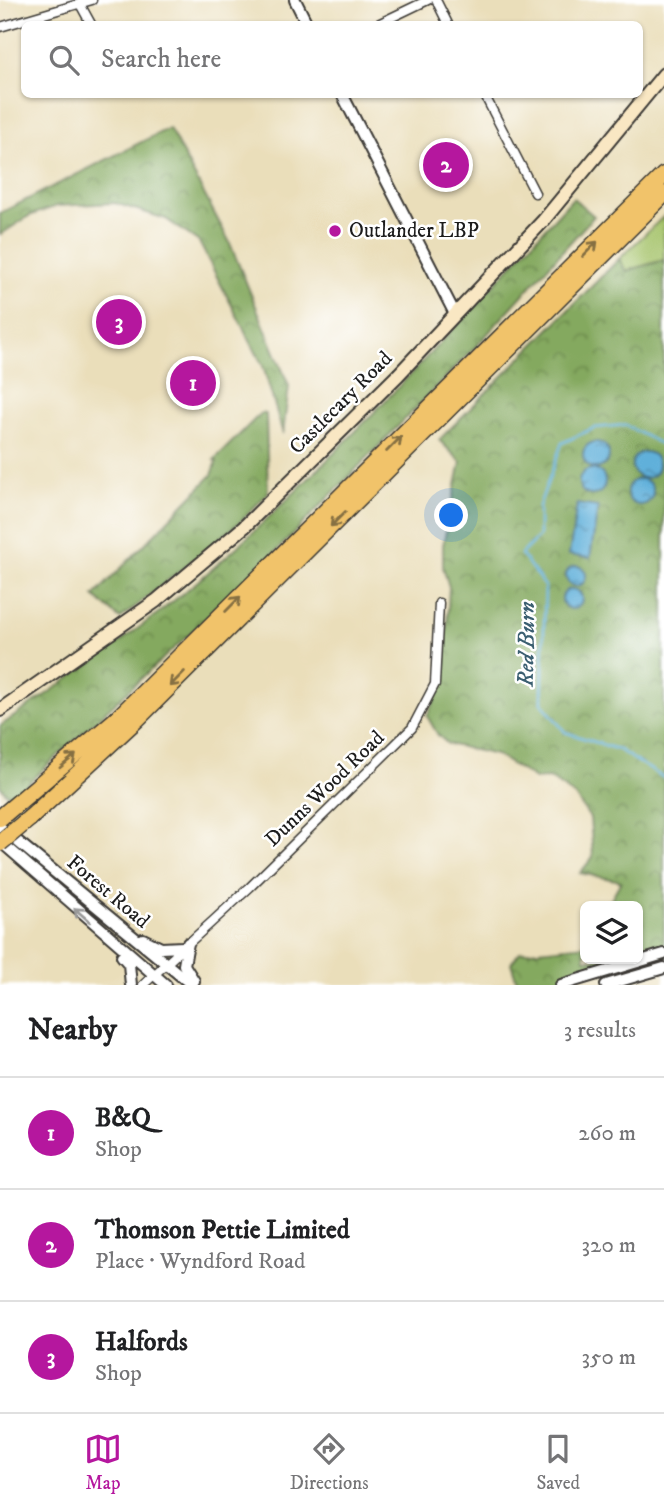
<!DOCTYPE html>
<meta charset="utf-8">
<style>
body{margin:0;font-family:"IM FELL DW Pica",serif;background:#f2f2f2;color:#202124}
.controls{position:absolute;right:21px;bottom:21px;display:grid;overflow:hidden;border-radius:10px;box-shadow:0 2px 5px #0004}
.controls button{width:63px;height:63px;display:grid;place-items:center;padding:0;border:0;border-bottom:2px solid #e0e0e0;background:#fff;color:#202124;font:35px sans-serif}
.you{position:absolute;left:452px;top:516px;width:24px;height:24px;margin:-18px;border:5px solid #fff;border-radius:50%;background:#1a73e8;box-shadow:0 0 0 10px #1a73e833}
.badge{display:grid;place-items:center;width:46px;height:46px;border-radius:50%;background:#b5179e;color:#fff;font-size:23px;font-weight:700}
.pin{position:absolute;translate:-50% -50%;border:4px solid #fff;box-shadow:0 2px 7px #0006}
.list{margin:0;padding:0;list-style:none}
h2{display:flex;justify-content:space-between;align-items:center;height:91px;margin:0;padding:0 28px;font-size:30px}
h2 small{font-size:23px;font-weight:400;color:#757577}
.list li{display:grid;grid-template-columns:46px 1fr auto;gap:21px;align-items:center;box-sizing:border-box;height:112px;padding:0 28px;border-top:2px solid #e0e0e0}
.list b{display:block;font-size:26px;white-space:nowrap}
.list p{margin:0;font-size:23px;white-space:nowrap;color:#757577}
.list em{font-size:23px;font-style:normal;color:#757577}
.icon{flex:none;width:38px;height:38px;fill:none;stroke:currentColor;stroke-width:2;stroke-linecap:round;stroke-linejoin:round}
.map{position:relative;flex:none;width:664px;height:985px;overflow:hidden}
.search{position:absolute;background:#fff;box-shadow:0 2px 5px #0004;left:21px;right:21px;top:21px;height:77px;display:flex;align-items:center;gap:18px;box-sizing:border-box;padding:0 24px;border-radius:10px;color:#757577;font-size:26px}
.sheet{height:427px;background:#fff}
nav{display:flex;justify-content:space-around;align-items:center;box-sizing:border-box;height:98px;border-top:2px solid #e0e0e0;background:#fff;font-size:19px;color:#757577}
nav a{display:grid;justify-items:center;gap:4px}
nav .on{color:#b5179e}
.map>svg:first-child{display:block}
.green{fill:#a5c36a;stroke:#607043;stroke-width:2}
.forest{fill:url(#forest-crowns);stroke:#50623d;stroke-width:2}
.water{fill:url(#water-ripples);stroke:#3e667b;stroke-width:2}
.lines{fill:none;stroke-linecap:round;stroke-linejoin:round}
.stream{stroke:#60b0da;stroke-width:2.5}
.minor-casing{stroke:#3b3934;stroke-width:11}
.tertiary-casing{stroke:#3b3934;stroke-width:14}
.secondary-casing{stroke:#3b3934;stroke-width:16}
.motorway-casing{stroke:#3b3934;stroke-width:19}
.minor{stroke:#fff;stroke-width:8}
.tertiary{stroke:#fff;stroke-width:10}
.secondary{stroke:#f9e7c3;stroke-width:12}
.motorway{stroke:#f1c36a;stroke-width:16}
.motorway-bridge-casing{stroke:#3b3934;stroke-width:19;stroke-linecap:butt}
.motorway-bridge{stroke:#f1c36a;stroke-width:16}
.oneway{stroke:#867043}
.oneway2{stroke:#999}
.poi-dot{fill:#b5179e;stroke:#fff;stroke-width:2.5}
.labels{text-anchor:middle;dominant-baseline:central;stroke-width:5;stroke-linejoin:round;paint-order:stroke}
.poi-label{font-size:21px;fill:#1c1c1c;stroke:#fff;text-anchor:start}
.street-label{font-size:21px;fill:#1c1c1c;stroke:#fff}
.water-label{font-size:23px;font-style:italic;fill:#3b5f71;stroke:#fff}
</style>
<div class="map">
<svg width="664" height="985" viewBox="0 0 664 985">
<defs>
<pattern id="forest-crowns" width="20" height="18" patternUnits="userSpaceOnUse" patternTransform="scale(1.75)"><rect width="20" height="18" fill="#84a95e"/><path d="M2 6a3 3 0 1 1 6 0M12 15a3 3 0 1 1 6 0" fill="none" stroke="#6b894d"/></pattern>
<pattern id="water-ripples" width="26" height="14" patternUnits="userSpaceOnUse" patternTransform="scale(1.75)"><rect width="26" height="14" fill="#60b0da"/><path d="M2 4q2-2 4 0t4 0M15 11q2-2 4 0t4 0" fill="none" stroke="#4e8eb0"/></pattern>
</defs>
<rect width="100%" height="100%" fill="#fff"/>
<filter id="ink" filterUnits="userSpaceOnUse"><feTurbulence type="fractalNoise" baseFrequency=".0143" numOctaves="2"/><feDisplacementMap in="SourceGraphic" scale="14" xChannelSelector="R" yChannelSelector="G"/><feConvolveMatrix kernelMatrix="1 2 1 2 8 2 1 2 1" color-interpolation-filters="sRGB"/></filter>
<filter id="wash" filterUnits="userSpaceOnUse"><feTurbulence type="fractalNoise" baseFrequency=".00686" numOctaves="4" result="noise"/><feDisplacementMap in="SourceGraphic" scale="28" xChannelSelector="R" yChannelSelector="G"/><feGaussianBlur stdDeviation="1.57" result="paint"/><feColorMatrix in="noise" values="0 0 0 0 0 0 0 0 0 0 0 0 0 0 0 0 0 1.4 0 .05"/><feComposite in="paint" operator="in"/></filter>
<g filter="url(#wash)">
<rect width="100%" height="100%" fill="#eadeba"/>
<path class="green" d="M664 216V260L626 271 619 259Z"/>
<path class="forest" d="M169 128 229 241 289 386 283 434 263 366 199 242 166 219 115 203 57 206 29 216 0 235V213Z
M573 198 594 216 481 341 250 578 11 799 0 786V726C87 667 175 606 252 533 365 427 469 312 573 198Z
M619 259 626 271 664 260V950L638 957V906H607L621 881 580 873 593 857 590 818 575 796 549 778 535 779 496 755 448 744 438 735 427 716 444 680 449 587 443 567V545L461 462 439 440Z
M261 413 266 414 268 493 239 523 120 619 94 596 212 475 217 461 214 460Z
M585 945V959H633L543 985H518L511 963 520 952Z"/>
<path class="water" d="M583 455a13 13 0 1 1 26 0a13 13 0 1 1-26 0Z
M632 465a13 13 0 1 1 26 0a13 13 0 1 1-26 0Z
M579 482a13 13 0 1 1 26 0a13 13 0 1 1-26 0Z
M627 492a13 13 0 1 1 26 0a13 13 0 1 1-26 0Z
M577 504 598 507 590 558 569 555Z
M566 576a10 10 0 1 1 20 0a10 10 0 1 1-20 0Z
M562 599a10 10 0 1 1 20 0a10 10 0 1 1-20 0Z"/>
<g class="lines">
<path class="stream" d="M664 446 625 425 594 428 562 443 539 506V536L521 554 545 586 542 703 565 732 619 750 664 778"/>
</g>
</g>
<g filter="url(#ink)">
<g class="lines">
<defs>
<path id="minor" d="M436 0 448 24
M80 4 91 24
M378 24 428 0
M0 27 92 0
M484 94 535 193
M143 985 250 887 412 728 435 684 439 603"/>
<path id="tertiary" d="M295 0 307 24
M342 94 455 314
M0 827 192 985
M0 841 166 985
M143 939 161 948 183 947
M188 943 184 965 194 981
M122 956 129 964 131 985
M561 985 664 954
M606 985 664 968"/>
<path id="secondary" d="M0 710 156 601 244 527 398 375 543 221 664 74"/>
<path id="motorway" d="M0 818 119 717 664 175
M30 818 136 720 664 194"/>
</defs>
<use href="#minor" class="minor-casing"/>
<use href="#tertiary" class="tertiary-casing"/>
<use href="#secondary" class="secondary-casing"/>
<use href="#motorway" class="motorway-casing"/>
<use href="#minor" class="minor"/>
<use href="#tertiary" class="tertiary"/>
<use href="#secondary" class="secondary"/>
<use href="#motorway" class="motorway"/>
<defs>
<path id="motorway-bridge" d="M0 843 30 818"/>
</defs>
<use href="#motorway-bridge" class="motorway-bridge-casing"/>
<use href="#motorway-bridge" class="motorway-bridge"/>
</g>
<defs><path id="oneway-shaft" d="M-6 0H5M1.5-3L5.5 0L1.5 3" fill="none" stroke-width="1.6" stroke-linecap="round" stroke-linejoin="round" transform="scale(1.75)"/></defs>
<g class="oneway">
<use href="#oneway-shaft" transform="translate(590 249) rotate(-45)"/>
<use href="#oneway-shaft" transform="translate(394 444) rotate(-45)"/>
<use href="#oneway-shaft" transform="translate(338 519) rotate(135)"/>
<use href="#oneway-shaft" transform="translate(233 604) rotate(-45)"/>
<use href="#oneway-shaft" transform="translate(177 679) rotate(135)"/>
<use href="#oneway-shaft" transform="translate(68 761) rotate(-40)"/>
</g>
<use class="oneway2" href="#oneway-shaft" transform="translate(82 915) rotate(-139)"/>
</g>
<circle class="poi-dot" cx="335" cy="231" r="7"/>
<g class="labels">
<g class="poi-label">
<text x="349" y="231">Outlander LBP</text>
</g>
<g class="street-label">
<text transform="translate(341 403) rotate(-45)">Castlecary Road</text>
<text transform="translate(325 789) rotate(-44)">Dunns Wood Road</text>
<text transform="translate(108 892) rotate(40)">Forest Road</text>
</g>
<g class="water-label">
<text transform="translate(527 644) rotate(-89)">Red Burn</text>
</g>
</g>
</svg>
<div class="controls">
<button><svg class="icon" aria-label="layers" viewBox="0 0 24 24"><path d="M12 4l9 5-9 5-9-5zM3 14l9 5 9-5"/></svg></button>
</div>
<div class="you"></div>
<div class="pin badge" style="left:193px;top:383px">1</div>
<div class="pin badge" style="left:446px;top:165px">2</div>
<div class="pin badge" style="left:119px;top:322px">3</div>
<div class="search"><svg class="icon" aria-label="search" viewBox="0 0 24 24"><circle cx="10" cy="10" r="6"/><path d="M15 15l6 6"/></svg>Search here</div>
</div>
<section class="sheet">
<h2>Nearby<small>3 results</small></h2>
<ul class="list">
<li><span class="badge">1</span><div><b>B&amp;Q</b><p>Shop</p></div><em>260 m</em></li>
<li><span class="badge">2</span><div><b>Thomson Pettie Limited</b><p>Place · Wyndford Road</p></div><em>320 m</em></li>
<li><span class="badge">3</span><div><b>Halfords</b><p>Shop</p></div><em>350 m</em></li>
</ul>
</section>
<nav>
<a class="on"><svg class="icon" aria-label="map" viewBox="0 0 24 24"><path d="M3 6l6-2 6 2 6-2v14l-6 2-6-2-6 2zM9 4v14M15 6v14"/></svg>Map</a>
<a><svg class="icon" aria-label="directions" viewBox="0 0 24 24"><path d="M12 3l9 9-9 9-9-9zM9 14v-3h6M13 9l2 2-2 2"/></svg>Directions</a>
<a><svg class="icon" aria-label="saved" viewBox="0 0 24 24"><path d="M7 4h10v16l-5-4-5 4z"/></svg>Saved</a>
</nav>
